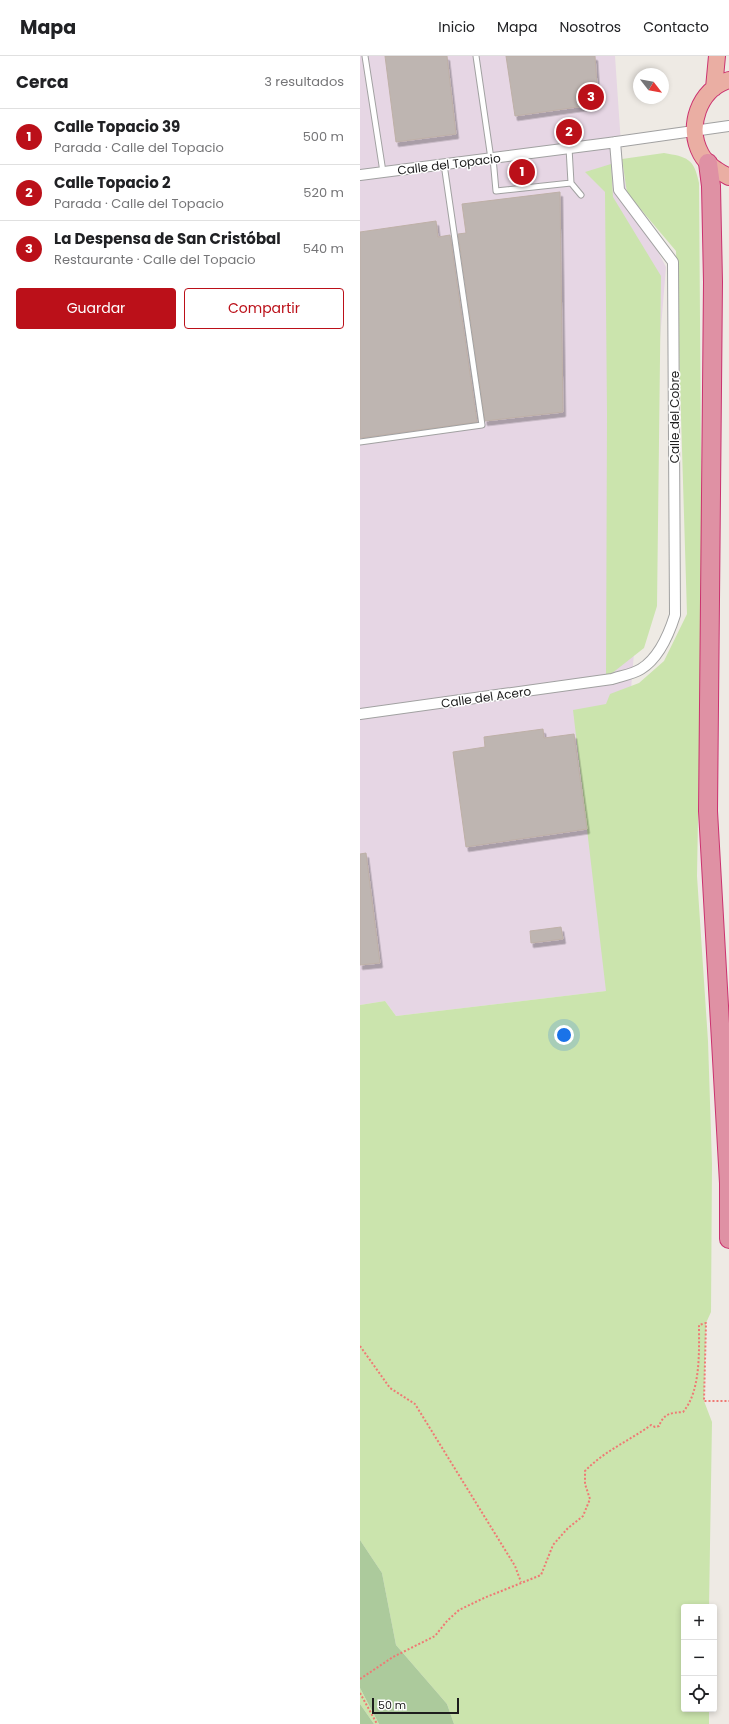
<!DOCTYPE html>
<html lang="es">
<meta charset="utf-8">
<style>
body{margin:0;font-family:Poppins,sans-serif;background:#f2f2f2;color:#202124}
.controls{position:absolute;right:12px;bottom:12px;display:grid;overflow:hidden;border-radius:4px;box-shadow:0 2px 6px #0003}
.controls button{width:36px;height:36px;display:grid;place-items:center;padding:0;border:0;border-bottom:1px solid #e0e0e0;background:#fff;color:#202124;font:20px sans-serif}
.compass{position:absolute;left:273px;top:12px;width:36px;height:36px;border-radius:50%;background:#fff;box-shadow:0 2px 6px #0003;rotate:121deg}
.scale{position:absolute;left:12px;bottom:10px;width:87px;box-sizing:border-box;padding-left:4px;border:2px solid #1d1d1d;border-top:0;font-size:11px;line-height:14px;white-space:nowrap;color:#1d1d1d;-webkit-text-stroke:3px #fff;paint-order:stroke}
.you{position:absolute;left:204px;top:979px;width:14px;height:14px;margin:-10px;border:3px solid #fff;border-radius:50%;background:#1a73e8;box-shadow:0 0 0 6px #1a73e833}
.badge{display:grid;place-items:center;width:26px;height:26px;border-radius:50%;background:#bb1019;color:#fff;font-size:13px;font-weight:700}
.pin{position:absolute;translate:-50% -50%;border:2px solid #fff;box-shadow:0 1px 4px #0006}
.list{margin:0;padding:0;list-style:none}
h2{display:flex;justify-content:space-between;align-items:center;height:52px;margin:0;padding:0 16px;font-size:17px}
h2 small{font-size:13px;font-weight:400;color:#757577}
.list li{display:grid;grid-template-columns:26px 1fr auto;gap:12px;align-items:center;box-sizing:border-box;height:56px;padding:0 16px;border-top:1px solid #e0e0e0}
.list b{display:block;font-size:15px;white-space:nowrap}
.list p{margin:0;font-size:13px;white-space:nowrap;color:#757577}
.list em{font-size:13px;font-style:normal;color:#757577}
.actions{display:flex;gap:8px;padding:12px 16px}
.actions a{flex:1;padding:9px 0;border:1px solid #bb1019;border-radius:4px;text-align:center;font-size:14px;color:#bb1019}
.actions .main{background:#bb1019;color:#fff}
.icon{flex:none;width:22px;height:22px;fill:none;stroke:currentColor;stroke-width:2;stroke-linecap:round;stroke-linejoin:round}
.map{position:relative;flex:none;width:369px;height:1668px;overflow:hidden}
header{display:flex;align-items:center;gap:24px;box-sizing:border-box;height:56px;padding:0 20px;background:#fff;border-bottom:1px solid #e0e0e0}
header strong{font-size:19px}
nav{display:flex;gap:22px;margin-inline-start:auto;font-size:14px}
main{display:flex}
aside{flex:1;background:#fff}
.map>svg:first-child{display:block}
.industrial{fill:#e6d6e4}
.grass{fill:#cbe4ad}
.forest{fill:#acca9c}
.building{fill:#beb5b1;stroke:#beb0a7;filter:url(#shadow)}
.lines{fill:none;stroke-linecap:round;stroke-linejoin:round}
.service-casing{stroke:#a1a1a1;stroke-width:7}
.minor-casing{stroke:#a1a1a1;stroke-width:12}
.trunk-casing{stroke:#cb326f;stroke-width:18}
.motorway-casing{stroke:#cb326f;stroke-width:20}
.path{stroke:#ef7974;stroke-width:2;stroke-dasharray:2 2;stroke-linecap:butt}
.service{stroke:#fff;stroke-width:5}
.minor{stroke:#fff;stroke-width:10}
.trunk{stroke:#eaaea3;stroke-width:16}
.motorway{stroke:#df91a4;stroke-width:18}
.labels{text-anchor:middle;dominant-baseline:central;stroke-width:3;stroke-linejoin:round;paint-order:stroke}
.street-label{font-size:12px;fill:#1d1d1d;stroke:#fff}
</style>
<header>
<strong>Mapa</strong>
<nav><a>Inicio</a><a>Mapa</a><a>Nosotros</a><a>Contacto</a></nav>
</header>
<main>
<aside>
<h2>Cerca<small>3 resultados</small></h2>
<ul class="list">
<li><span class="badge">1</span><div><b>Calle Topacio 39</b><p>Parada · Calle del Topacio</p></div><em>500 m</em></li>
<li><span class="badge">2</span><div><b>Calle Topacio 2</b><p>Parada · Calle del Topacio</p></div><em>520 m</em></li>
<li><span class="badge">3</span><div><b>La Despensa de San Cristóbal</b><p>Restaurante · Calle del Topacio</p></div><em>540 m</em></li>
</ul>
<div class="actions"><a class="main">Guardar</a><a>Compartir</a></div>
</aside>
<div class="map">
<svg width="369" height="1668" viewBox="0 0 369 1668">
<defs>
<filter id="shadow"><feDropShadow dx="2.5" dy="4.5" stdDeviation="0" flood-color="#0004"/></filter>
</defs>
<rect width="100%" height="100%" fill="#eeeae4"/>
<path class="industrial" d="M0 0H255L262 103 267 137 306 211 246 935 36 960 25 945 0 949Z"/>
<path class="grass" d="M304 97C327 101 334 102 339 127L342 537 337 820 348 985 352 1108 351 1256 346 1267 344 1345 352 1366 349 1551H324V1653H349V1668H94L87 1648 36 1589 22 1517 0 1484V949L25 945 36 960 246 935 213 654 246 648 250 638 279 627 304 605 327 558 316 195 267 137 262 103Z
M251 108 253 141 301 220 297 550 284 592 246 622 247 358 245 136 225 116Z
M0 1632 19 1668H14L0 1648Z"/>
<path class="forest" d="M0 1484 22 1517 36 1589 87 1648 94 1668H19L0 1632Z
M0 1648 14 1668H0Z"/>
<path class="building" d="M25 0H87L96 78 36 86Z
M146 0H235L238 43 225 46V50L155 60Z
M200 136 203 356 125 365 98 178 106 177 102 148Z
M76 165 78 181 90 179 117 366 0 382V176Z
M183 673 184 682 214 678 227 773 106 791 93 696 125 691 124 681Z
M6 797 20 907 0 909V798Z
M201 871 203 883 171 887 170 875Z"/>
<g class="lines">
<defs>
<path id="service" d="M5 0 23 116
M116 0 131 103
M209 92 211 127 221 139
M133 102 136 135 211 127
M0 386 122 369 84 108"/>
<path id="minor" d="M0 119 249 87 369 70
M0 658 252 623C261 620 273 618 281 613 299 602 309 578 315 559L313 206 259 134 255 86"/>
<path id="trunk" d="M369 24C339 33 326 71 341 98 347 109 358 115 369 121
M354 32 357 0"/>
<path id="motorway" d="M348 107 351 130 353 226 348 755 369 1127
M369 1115V1183"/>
</defs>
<use href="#service" class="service-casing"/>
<use href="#minor" class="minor-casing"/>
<use href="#trunk" class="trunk-casing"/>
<use href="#motorway" class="motorway-casing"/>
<path class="path" d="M0 1290 30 1332 55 1348 155 1510 161 1526
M0 1623 33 1601 75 1580 87 1565 99 1554 124 1542 181 1519 193 1489 208 1472 223 1460 230 1443 225 1428V1415C244 1395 269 1385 291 1369L295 1371 299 1370C304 1357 311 1357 323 1356 341 1335 339 1295 339 1269L346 1267 344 1345H369
M0 1637 17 1668"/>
<use href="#service" class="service"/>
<use href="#minor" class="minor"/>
<use href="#trunk" class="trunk"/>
<use href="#motorway" class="motorway"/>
</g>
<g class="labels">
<g class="street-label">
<text transform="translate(89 108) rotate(-7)">Calle del Topacio</text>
<text transform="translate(314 361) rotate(-90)">Calle del Cobre</text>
<text transform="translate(126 641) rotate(-8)">Calle del Acero</text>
</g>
</g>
</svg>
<div class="controls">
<button>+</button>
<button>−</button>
<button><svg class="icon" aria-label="locate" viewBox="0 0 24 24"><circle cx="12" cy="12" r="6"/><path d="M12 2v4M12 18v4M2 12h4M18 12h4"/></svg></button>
</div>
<svg class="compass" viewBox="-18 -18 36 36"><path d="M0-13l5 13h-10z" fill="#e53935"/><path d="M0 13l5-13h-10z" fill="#757577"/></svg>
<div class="scale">50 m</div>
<div class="you"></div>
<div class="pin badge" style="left:162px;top:116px">1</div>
<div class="pin badge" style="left:209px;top:76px">2</div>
<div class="pin badge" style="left:231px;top:41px">3</div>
</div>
</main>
